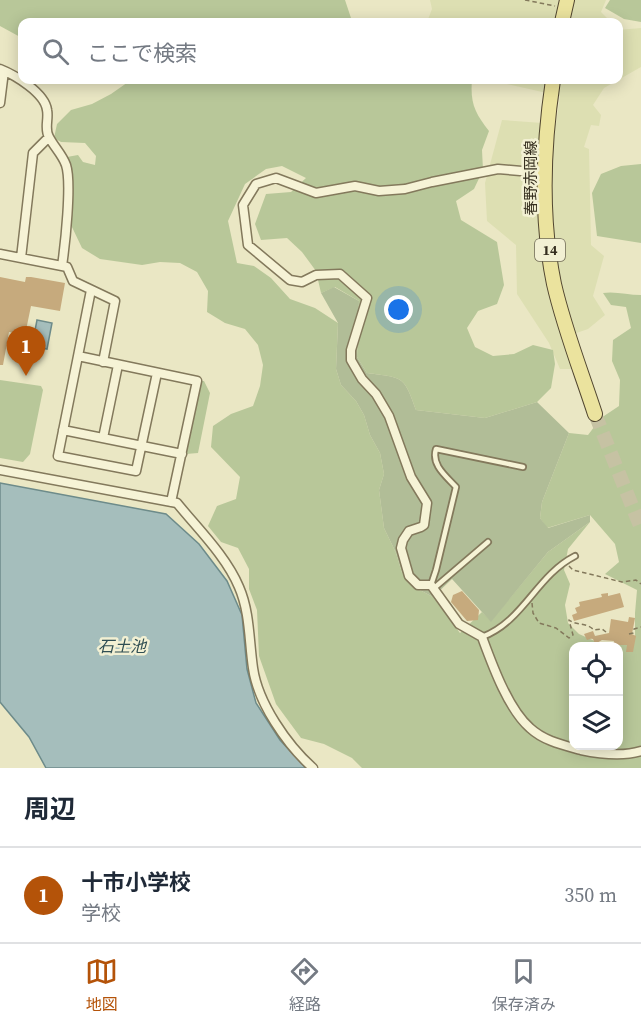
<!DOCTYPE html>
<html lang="ja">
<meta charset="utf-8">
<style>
body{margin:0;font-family:"Source Serif 4","Noto Sans JP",serif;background:#f6f6f7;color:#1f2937}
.controls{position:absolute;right:18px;bottom:18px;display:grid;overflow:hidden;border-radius:12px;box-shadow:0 3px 15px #0003}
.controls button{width:54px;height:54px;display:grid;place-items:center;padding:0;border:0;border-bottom:2px solid #e0e1e3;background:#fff;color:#1f2937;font:30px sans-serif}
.you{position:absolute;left:399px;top:310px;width:21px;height:21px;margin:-15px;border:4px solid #fff;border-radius:50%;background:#1a73e8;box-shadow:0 0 0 9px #1a73e833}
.badge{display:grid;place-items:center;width:39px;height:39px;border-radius:50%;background:#b45309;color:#fff;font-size:20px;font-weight:700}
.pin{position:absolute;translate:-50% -50px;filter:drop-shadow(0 2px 3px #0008)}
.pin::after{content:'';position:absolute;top:32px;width:21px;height:18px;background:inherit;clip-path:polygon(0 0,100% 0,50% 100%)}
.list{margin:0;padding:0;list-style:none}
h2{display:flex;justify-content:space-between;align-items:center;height:78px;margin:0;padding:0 24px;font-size:26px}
h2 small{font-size:20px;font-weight:400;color:#747a83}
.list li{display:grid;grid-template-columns:39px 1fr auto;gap:18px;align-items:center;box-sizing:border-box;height:96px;padding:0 24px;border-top:2px solid #e0e1e3}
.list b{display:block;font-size:22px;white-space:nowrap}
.list p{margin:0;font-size:20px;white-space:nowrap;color:#747a83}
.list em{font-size:20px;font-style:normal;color:#747a83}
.icon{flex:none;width:33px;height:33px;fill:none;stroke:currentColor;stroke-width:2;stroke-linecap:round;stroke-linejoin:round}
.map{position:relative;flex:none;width:641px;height:768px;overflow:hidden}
.search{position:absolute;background:#fff;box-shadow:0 3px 15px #0003;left:18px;right:18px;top:18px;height:66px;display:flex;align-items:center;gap:15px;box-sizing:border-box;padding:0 21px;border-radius:12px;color:#747a83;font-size:22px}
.sheet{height:174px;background:#fff}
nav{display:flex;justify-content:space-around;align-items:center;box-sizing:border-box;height:84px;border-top:2px solid #e0e1e3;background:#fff;font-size:16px;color:#747a83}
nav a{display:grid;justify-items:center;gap:3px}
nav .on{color:#b45309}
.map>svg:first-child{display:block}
.farmland{fill:#dddfb2}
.green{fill:#b8c799;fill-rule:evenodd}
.cemetery{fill:#b1bd97}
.water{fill:#a5bebc;stroke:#6d8b8a;stroke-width:1.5}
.building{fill:#c6aa7d}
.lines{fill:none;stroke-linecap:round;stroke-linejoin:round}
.primary-tunnel{stroke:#c6c2a3;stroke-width:14;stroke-dasharray:14 7;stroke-linecap:butt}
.service-casing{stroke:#83795c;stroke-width:8}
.minor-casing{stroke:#83795c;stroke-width:11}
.primary-casing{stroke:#514630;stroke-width:16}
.path{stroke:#83795c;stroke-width:1.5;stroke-dasharray:4.5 3;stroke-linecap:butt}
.service{stroke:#f6f3d6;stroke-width:4.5}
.minor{stroke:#f6f3d6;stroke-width:8}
.primary{stroke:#ebe39e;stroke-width:14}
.labels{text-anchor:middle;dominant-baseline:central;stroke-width:5;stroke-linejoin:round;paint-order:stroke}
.shield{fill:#f2f0d3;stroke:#6e6855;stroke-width:1.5}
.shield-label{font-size:14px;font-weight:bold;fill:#352e1f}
.street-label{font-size:15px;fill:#352e1f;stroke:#f2f0d3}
.water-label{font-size:16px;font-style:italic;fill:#2f4e53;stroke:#f2f0d3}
</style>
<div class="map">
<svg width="641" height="768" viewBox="0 0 641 768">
<rect width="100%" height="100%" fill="#eae7c4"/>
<path class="farmland" d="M430 0H606L601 12 611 22H427L432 9Z
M641 28V67L604 88 593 105 601 115 599 126 591 125 584 147 589 149 591 245 604 256 593 296 605 315 588 329 562 338 573 369H560L549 343 517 294 516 245 487 221 485 183 502 120 556 124 560 96 489 80H618L619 30Z"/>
<path class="green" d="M0 0H345L352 21C370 21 389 16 405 22H22V38L0 26Z
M610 0H641V22L624 19 605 8Z
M131 80H472C470 103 475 113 489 131L482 150 483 170 474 189 456 201 461 220 497 242 504 285 497 304 478 311 467 328 475 347 493 356 514 354 533 345 553 350 555 364 551 388 537 402 485 418 416 410C404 375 403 378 367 373L357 357 359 301 335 287 321 293 316 271 302 252 287 238 261 240 255 224 266 194 291 192 306 178 282 166 266 169 245 184 228 221 237 263 254 266 271 278 290 299 315 308 338 323 336 369 341 385 356 401 364 415 370 435 380 453 384 474 379 490 384 528 396 553 402 573 416 588 433 597 460 633 482 612 491 621 548 552 590 522 568 549 564 570 570 584 565 605 568 623 579 634 599 643 620 644 635 639V613L637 590 605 574 619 562 615 544 590 515 547 528 540 518 542 502 569 433 588 435 601 418 619 406 620 380 612 361 613 340 631 328 626 307 611 305 603 293C615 291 628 295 641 295V768H362L352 758 324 744 301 738 276 704 259 656 257 610 249 589V569L238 548 221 542 208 526 217 506 236 499 240 477 211 447 213 426 231 414 253 406 260 386 263 365 258 345 245 329 225 323 207 312 208 291 197 272 180 263 160 262 142 265 100 259 82 248 71 225 72 179 67 157 78 155 83 162 95 165 96 156 85 143 61 142 54 138 57 124 71 110 92 104 111 94ZM574 646H618V746H574Z
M641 164V243L597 236 592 193 601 174 621 166Z
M0 380 41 386 43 390 30 454 23 462 0 458Z
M201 381H204L210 393 198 453 186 454Z"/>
<path class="cemetery" d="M334 287 359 301 357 357 367 373C403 378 404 375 416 410L485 418 537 402 569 433 542 502 540 518 548 528 590 515V522L548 552 491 622 452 579 433 597 416 588 402 573 396 553 384 528 379 490 384 474 380 453 370 435 364 415 356 401 341 385 336 369 338 323 321 293Z"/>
<path class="water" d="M37 320 52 323 47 349 32 346Z
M0 483 166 514 199 544 227 581 242 615 247 669 256 703 280 740 306 768H46L29 737 0 702Z"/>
<path class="building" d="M0 277 25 282 26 277H31L65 283 60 311 31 306 25 335 9 332 3 365H0Z
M462 591 479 610 478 620 467 621 451 602 453 595Z
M608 593V596L620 593 624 607 574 621 572 615 577 613 575 608 580 606 579 602 602 597 601 594Z
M629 617 635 618 632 634 636 636 633 652H626L627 645H613L614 641 602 640 595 644 593 639H591L593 638 587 640 584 634 593 631 595 636 609 633 611 619 628 622Z"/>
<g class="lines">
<path class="primary-tunnel" d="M595 414 641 528"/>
<defs>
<path id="service" d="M431 585 436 570 456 487C446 476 431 465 436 449L523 467
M433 589 488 542
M482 637C524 621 536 576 575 556"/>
<path id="minor" d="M0 69C15 75 45 93 47 110 49 119 44 129 49 137 54 147 62 154 66 165 72 183 65 245 62 266L0 254
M0 103 4 71
M544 173 498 169 432 182 405 189 379 191 355 186 316 193 276 178 256 184 243 205 248 245 290 280 302 282 316 275 340 274 367 298 351 350V360L362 379 376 394 389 416 411 477 427 503 424 525 421 527 409 531 403 540 401 548 409 576 418 585H431L459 624 482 637C492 664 508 709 530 728 544 741 563 745 581 750 600 754 622 757 641 751
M21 258 33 153 49 137
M62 266 67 267 73 281 115 301 103 362
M78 356 91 290
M157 373 136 471 58 456 78 356 197 381 171 502
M63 430 182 454
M103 438 118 365
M0 470 177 503C198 529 226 556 239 587 250 612 249 641 253 668 258 703 287 745 313 768"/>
<path id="primary" d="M562 22 567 0
M553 80C543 147 540 216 554 284 564 328 581 371 595 414"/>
</defs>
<use href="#service" class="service-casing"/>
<use href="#minor" class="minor-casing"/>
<use href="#primary" class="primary-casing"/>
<path class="path" d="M525 0 555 6
M569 566 573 570 622 582 636 580 641 584
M532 603 533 613 539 623 556 628 569 638 573 635 569 620C577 626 586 622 594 630L602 629 606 632
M629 634 633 633 634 629 641 627"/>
<use href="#service" class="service"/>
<use href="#minor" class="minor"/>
<use href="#primary" class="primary"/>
</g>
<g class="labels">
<rect class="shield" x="535" y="239" width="30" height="22" rx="4.5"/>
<g class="shield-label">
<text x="550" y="250">14</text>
</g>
<g class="street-label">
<text transform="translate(530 178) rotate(-90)">春野赤岡線</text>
</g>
<g class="water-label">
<text x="122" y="646">石土池</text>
</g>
</g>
</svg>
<div class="controls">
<button><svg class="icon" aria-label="locate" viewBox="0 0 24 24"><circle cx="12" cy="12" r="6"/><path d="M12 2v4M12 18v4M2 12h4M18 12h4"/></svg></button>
<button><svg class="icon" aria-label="layers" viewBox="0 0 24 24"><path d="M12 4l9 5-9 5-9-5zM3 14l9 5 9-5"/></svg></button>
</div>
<div class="you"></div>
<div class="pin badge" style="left:26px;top:376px">1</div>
<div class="search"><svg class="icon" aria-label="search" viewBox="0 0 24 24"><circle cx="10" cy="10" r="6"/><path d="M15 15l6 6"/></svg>ここで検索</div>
</div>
<section class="sheet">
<h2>周辺<small></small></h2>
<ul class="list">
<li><span class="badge">1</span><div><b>十市小学校</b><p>学校</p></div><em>350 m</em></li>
</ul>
</section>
<nav>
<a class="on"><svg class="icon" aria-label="map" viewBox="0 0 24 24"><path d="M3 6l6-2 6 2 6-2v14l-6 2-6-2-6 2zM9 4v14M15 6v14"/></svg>地図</a>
<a><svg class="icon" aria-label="directions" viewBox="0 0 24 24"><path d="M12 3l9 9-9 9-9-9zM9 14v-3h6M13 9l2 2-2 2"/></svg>経路</a>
<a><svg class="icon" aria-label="saved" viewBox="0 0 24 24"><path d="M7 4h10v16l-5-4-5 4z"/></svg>保存済み</a>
</nav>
